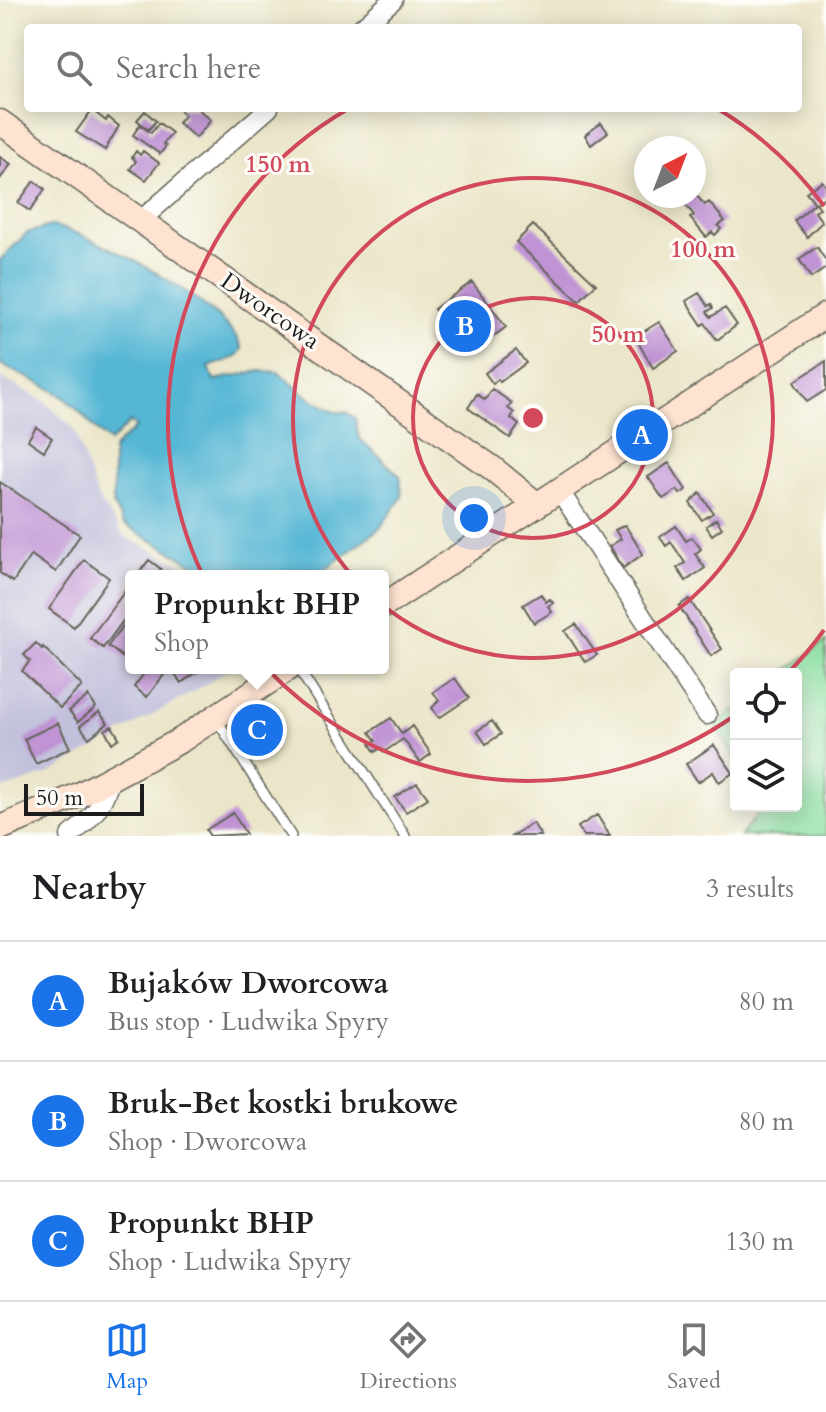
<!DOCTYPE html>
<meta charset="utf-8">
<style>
body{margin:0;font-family:Cardo,serif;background:#f2f2f2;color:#202124}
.controls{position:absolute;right:24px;bottom:24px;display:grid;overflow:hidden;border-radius:8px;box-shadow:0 4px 20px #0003}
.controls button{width:72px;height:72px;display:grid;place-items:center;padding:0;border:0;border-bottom:2px solid #e0e0e0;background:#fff;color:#202124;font:40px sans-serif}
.compass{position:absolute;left:634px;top:136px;width:72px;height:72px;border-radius:50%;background:#fff;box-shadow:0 4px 20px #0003;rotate:42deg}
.scale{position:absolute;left:24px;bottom:20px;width:120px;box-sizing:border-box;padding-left:8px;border:4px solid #1c1c1c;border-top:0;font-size:22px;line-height:28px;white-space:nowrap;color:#1c1c1c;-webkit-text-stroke:6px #fdfcf7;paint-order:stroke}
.you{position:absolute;left:474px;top:518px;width:28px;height:28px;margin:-20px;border:6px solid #fff;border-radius:50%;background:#1a73e8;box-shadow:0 0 0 12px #1a73e833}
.badge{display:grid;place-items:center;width:52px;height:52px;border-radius:50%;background:#1a73e8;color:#fff;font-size:26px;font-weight:700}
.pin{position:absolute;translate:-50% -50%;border:4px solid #fff;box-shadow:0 2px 8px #0006}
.popup{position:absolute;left:125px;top:570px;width:264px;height:104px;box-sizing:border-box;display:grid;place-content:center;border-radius:8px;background:#fff;filter:drop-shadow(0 2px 6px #0005);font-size:26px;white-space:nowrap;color:#757577}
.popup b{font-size:30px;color:#202124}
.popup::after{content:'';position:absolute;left:50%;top:100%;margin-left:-16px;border:16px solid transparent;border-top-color:#fff}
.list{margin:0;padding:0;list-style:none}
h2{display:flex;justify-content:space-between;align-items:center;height:104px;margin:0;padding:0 32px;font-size:34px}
h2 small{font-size:26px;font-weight:400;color:#757577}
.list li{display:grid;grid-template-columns:52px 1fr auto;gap:24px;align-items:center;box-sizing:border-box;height:120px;padding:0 32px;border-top:2px solid #e0e0e0}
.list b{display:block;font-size:30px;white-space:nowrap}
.list p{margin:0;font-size:26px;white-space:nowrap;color:#757577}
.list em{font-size:26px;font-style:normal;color:#757577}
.icon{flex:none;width:44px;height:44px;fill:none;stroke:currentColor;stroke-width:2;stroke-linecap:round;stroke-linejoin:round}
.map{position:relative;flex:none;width:826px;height:836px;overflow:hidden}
.search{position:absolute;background:#fff;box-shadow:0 4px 20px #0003;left:24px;right:24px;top:24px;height:88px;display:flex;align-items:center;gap:20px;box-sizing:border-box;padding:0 28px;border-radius:8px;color:#757577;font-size:30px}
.sheet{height:464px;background:#fff}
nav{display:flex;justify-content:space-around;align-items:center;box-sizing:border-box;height:112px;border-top:2px solid #e0e0e0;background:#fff;font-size:22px;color:#757577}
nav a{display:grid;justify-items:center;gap:4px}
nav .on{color:#1a73e8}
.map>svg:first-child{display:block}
.industrial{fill:#c2c1dc}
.green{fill:#8bdfa1;stroke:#547e5e;stroke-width:2}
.water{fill:#56b7d5;stroke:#396a78;stroke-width:2}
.building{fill:#bf93d4}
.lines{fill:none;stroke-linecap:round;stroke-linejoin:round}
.lane-casing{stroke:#646359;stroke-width:12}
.street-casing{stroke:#646359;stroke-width:21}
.secondary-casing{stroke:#646359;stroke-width:27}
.lane{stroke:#fff;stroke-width:9}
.street{stroke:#fff;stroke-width:18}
.secondary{stroke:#fee3d1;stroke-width:24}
.ring{fill:none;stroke:#d1495b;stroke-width:4}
.labels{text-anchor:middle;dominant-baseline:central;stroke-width:6;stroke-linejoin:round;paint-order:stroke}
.street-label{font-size:24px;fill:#1c1c1c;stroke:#fdfcf7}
.centre{fill:#d1495b;stroke:#fdfcf7;stroke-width:4}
.ring-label{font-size:24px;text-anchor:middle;font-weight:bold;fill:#d1495b;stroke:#fdfcf7;stroke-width:6;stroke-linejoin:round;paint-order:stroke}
</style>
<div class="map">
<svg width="826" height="836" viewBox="0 0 826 836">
<rect width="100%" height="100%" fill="#fdfcf7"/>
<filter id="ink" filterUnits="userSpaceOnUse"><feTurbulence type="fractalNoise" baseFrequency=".0125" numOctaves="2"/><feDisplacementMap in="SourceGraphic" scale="16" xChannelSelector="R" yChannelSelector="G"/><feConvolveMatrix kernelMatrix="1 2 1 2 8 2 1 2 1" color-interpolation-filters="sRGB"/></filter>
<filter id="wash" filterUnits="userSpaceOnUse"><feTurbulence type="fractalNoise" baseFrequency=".006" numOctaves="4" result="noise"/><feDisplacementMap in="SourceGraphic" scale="32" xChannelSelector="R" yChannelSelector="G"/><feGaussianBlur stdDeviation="1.8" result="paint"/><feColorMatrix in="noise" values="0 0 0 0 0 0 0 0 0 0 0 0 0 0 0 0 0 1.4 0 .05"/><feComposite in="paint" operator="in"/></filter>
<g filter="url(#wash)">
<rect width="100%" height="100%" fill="#ebe6c9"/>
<path class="industrial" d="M0 377 45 402 74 429 97 496 124 536 204 576H131V668H229L205 685 50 773 0 790Z"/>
<path class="green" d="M826 641V836H741L764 806H796V674H782Z
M736 709V760L715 725Z"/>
<path class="water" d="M51 226C94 233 230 306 242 349L236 357 209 367 214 380 260 371 278 372 307 396 335 412H346L355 418 359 438 400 476 402 497 380 528 327 568 310 576H214L123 524 113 504V449L136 427 130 422 110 442C94 430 84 414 68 401 48 384 22 377 0 364V260L27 233Z"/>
<g id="blocks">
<path class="building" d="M182 108H197L211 120 196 138 178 123 185 115 180 111Z
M92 110 106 121 108 117 119 126 105 150 76 132Z
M145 111 156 121 148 130 137 120Z
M159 123 172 133 163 144 166 146 160 154 133 135 140 125 151 133Z
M601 123 608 132 591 145 585 135Z
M136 151 140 155 143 151 159 163 146 180 130 169 136 161 132 157Z
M0 157 11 164 0 179Z
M34 181 45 189 30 211 18 203Z
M822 181 826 186V196L816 203 820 208 815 212 822 222 807 237 794 221 815 203 806 192Z
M694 193 705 205 709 202 725 221 718 226 721 229 715 235 712 232 706 237 690 218 694 215 681 200 686 196H694Z
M533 225 596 284 579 301 516 242Z
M817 247 826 261V268L811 278 799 259Z
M472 282 506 327 468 355 434 309Z
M699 293 708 306 711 304 713 308 707 312 711 317 725 308 737 325 717 340 705 323 702 325 686 301Z
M659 322 678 351 653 368 635 337Z
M516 350 526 363 500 382 498 379 493 384 485 373Z
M826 361V390L807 402 794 382Z
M492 389 512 403 508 408 514 413 511 418 519 425 510 438 468 408 477 394 485 400Z
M36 427 52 438 44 451 28 440Z
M669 463 686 490 680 494 677 490 663 499 648 477Z
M0 482 80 535 56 572 31 555 13 582 0 573Z
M700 493 713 513 702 520 690 503Z
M716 519 722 528 712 535 706 526Z
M625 525 643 554 623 568 610 546 621 539 615 530Z
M676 526 686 541 692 537 701 549 695 554 705 568 686 581 677 568 685 563 671 542 666 546 660 537Z
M84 560 109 578 74 627 49 609Z
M149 560 161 569 156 576H136Z
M131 583V610L103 648 90 638Z
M541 594 546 602 550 599 553 603 548 606 552 612 534 623 523 605Z
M689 599 722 649 711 656 679 606Z
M131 615V651L125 659 108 646Z
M576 624 597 655 585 662 565 631Z
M36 643 42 649 43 647 82 686 60 708 22 671 30 661 24 655Z
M148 668H169L147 697 134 687Z
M171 668H203L181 683Z
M455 678 469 698 439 718 432 708 439 700 433 692Z
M88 696 96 707 78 722 69 711Z
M99 712 108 723 89 738 80 726Z
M391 718 402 734 412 726 431 754 420 762 403 739 384 752 381 748 375 752 370 744 376 741 370 732Z
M259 720 270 734 255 745 245 731Z
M492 721 501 734 486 744 477 731Z
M58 723 70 748 36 764 24 739Z
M112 726 119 738 112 743 105 730Z
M714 745 733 773 719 782 713 772 698 782 686 764Z
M417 783 428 798 406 812 395 797Z
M233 813 246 834 210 836 206 830Z
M597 815 610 836H584L578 827Z
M533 823 541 836H512Z"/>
</g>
</g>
<g filter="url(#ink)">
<use href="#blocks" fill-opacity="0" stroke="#646359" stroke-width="2"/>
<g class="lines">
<defs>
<path id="lane" d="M298 668 405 836
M217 720 291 836"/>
<path id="street" d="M361 28 393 0
M141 220 269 108
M559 490 707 715
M70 836C94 816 102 807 111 778"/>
<path id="secondary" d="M0 122 492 468 536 504
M383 606 826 315
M0 828 81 794 181 740 289 668"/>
</defs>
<use href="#lane" class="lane-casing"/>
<use href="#street" class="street-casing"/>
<use href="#secondary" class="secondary-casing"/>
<use href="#lane" class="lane"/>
<use href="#street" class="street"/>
<use href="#secondary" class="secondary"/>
</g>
</g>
<g class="ring">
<circle cx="533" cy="418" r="120"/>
<circle cx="533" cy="418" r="240"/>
<path d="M824 630A360 360 0 0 1 788 673M734 716A360 360 0 1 1 348 109M718 109A360 360 0 0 1 824 206"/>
</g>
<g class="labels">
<g class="street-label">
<text transform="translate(270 311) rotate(35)">Dworcowa</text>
</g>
</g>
<circle cx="533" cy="418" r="12" class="centre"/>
<g class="ring-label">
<text x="278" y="172">150 m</text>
<text x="703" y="257">100 m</text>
<text x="618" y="342">50 m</text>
</g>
</svg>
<div class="controls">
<button><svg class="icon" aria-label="locate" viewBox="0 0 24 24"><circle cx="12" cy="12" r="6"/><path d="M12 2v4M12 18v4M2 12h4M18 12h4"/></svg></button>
<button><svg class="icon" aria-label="layers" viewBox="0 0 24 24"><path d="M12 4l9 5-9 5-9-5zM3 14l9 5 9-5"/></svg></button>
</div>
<svg class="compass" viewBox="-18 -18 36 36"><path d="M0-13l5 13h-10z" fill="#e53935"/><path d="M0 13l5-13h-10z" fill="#757577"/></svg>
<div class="scale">50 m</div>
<div class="you"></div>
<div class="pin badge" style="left:642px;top:435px">A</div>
<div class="pin badge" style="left:465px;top:326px">B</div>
<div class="pin badge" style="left:257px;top:730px">C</div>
<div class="popup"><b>Propunkt BHP</b>Shop</div>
<div class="search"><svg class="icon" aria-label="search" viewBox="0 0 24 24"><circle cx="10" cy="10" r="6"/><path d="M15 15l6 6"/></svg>Search here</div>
</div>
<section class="sheet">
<h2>Nearby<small>3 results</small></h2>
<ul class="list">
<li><span class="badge">A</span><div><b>Bujaków Dworcowa</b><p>Bus stop · Ludwika Spyry</p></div><em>80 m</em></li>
<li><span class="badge">B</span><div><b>Bruk-Bet kostki brukowe</b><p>Shop · Dworcowa</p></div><em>80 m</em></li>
<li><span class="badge">C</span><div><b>Propunkt BHP</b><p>Shop · Ludwika Spyry</p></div><em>130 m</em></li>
</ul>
</section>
<nav>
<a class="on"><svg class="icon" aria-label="map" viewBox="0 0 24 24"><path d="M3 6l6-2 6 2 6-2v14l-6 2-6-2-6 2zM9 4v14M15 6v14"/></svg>Map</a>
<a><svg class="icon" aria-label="directions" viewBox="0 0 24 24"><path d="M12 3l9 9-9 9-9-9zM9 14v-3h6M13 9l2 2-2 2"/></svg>Directions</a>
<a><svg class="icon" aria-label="saved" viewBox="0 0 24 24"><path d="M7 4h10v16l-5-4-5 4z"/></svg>Saved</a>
</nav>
